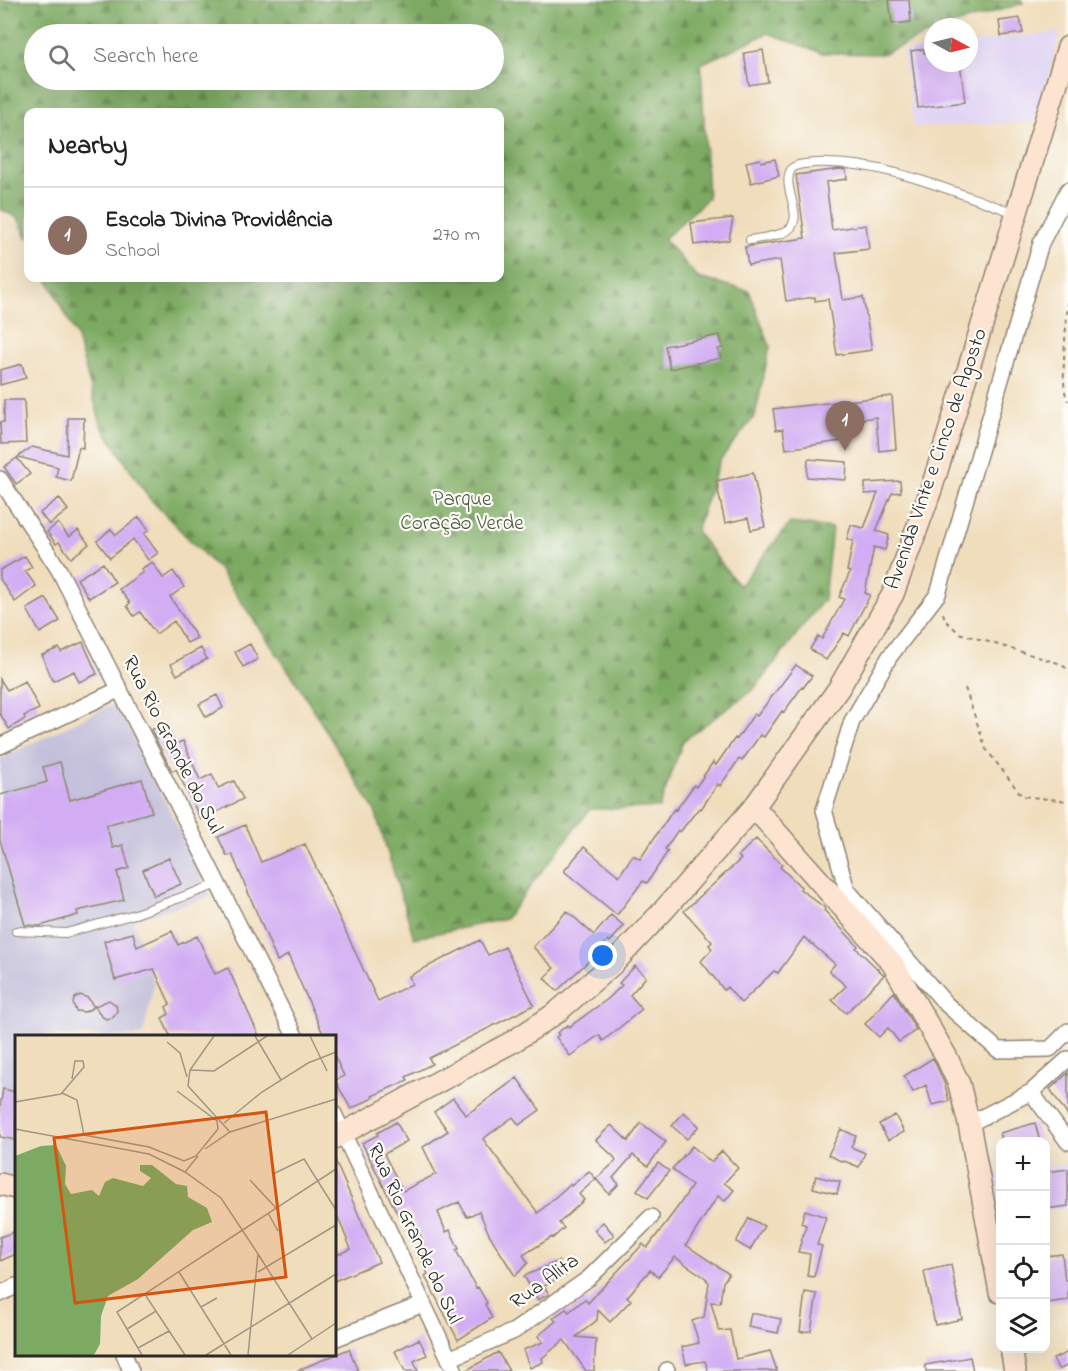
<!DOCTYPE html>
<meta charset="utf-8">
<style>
body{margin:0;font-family:"Indie Flower",sans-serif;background:#f2f2f2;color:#222}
.controls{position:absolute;right:18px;bottom:18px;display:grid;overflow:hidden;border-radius:12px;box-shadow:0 6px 24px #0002}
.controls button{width:54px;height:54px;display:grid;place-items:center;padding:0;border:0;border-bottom:2px solid #e0e0e0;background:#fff;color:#222;font:30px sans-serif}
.compass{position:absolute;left:924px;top:18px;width:54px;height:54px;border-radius:50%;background:#fff;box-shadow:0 6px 24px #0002;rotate:97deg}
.you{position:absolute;left:603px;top:956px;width:21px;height:21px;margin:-15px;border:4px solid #fff;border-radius:50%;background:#1a73e8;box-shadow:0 0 0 9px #1a73e833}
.badge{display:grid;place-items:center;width:39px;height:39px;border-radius:50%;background:#2563eb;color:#fff;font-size:20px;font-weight:700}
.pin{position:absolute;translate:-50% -50px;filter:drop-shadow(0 2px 3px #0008)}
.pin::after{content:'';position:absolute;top:32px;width:21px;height:18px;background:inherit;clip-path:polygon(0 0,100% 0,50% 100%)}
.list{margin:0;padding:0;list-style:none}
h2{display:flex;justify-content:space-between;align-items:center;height:78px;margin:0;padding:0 24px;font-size:26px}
h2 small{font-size:20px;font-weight:400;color:#767676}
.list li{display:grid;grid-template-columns:39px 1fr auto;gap:18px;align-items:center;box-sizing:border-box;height:96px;padding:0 24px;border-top:2px solid #e0e0e0}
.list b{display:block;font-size:22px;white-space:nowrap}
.list p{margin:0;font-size:20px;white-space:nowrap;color:#767676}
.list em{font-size:20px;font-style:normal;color:#767676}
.icon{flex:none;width:33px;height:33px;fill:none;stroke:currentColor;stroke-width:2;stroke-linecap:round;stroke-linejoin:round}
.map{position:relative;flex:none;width:1068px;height:1371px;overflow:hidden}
.search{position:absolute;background:#fff;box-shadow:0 6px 24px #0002;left:24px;top:24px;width:480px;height:66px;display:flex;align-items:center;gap:15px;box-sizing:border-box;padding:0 21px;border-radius:33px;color:#767676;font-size:22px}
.panel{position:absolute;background:#fff;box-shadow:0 6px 24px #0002;left:24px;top:108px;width:480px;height:174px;border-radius:12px}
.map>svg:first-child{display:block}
.built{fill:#e0d4f4}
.industrial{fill:#c4c0db}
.forest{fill:url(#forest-firs);stroke:#546a46;stroke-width:1.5;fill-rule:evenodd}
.building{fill:#d2adf3}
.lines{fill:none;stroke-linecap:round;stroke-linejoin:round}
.lane-casing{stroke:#8e8474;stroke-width:10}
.street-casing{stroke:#8e8474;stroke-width:18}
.secondary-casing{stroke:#8e8474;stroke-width:24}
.path{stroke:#8e8474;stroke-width:2;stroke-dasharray:4.5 4.5;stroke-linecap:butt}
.lane{stroke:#fff;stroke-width:8}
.street{stroke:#fff;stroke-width:15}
.secondary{stroke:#fde4d0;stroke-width:21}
.labels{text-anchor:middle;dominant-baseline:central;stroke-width:4.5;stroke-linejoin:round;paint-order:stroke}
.street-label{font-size:21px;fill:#2b2b2b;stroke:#fdfcf7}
.park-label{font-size:21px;fill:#4d5940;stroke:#fdfcf7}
.inset-road{fill:none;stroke:#a19682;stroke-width:1.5}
.view{fill:#d5540f;fill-opacity:0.15;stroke:#d5540f;stroke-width:3}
.inset-edge{fill:none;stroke:#2b2b2b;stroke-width:3}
</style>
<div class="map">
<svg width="1068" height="1371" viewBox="0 0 1068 1371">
<defs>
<pattern id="forest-firs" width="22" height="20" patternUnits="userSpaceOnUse" patternTransform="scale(1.5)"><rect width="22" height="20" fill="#7daa62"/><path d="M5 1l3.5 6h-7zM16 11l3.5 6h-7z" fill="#678b51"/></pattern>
</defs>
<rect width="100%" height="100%" fill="#fdfcf7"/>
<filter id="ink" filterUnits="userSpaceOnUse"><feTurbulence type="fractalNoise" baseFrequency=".0167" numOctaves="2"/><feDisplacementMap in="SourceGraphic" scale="12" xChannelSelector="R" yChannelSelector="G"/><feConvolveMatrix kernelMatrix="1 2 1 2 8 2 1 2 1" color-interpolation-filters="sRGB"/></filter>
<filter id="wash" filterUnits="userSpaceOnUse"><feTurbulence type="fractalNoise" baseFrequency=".008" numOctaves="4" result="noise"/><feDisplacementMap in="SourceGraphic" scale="24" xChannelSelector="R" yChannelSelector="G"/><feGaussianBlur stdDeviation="1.35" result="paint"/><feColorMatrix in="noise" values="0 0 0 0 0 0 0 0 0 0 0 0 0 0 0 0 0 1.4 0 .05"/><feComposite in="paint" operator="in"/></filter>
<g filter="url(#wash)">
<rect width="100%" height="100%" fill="#f0ddbc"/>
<path class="built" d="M1060 32 1036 122 914 127 903 51 933 48V63H969V43Z
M1068 1164V1208L1046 1211V1167Z
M1000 1174V1219L999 1220 992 1175Z"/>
<path class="industrial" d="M117 702 211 896 133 920 154 984 143 1036H16V1176L0 1173V759Z"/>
<path class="forest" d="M0 0H1021L1023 3 946 27H933V32L882 54 822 53 768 33 701 64 708 198 664 239 698 278 749 291 770 346 755 416 720 460 696 531 739 586 790 523 832 528 824 599 754 689 683 741 659 808 590 809 505 919 414 938 375 811 295 680 220 571 149 498 101 425 76 335 47 278H500V112H28V239L18 218 0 209ZM34 34H494V80H34Z"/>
<g id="blocks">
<path class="building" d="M889 0H909L911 22 892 24Z
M1020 18 1023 33 1001 36 999 21Z
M924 49V53L933 52V63H960L965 102 918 108 911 51Z
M763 50 768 82 749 85 744 53Z
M760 159 761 162 775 159 779 176 751 183 746 162Z
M840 169 846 170 847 179 826 182 832 230 866 225 869 249 836 253 843 300 863 297 872 350 837 355 828 299 815 301V297L786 301 780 260 748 265 745 247 805 238 796 175Z
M733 218 729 240 694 245 691 223Z
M720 335 723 348 718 349 721 358 670 369 665 346Z
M22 364 26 378 0 385V370Z
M892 396 896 449 879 451 876 417 838 422 841 441 786 449 783 429 776 430 773 409Z
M4 400H24L26 443 1 444 0 422H4Z
M68 418H84L83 448 79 447 71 481 56 477 58 467 18 457 32 447 67 455Z
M17 458 30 474 16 484 4 467Z
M808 459 847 462 846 480 807 477Z
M753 473 765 527 751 530 748 518 725 523 716 481Z
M900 481 901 492 892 493 876 531 889 535 885 550 874 547 865 593 870 595 849 636 844 633 826 660 810 649 818 636 822 639 844 599 839 597 850 572 847 571 853 541 847 539 851 525 864 528 878 493 865 494V483Z
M59 498 68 510 49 525 40 513Z
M139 517 149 530 144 534 158 553 148 560 133 539 110 558 97 541 111 529 116 535Z
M58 523 69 537 78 530 89 544 71 558 59 542 56 544 47 532Z
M25 556 32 567 25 571 36 586 15 602 0 579V570Z
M152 562 163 578 173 571 184 587 170 597 197 638 187 643 174 621 156 634 140 612 134 616 127 606 130 603 119 589 143 572 141 569Z
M103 563 115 582 89 598 77 579Z
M46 598 60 621 40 633 27 609Z
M83 642 97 674 79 682 74 671 53 681 42 655 59 648 61 652Z
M250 644 258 659 243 667 235 652Z
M201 648 207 659 177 675 171 664Z
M796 665 812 676 803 688 802 687 784 712 782 711 764 737 760 735 742 761 739 759 720 786 718 784 701 809 699 808 680 832 678 830 665 849 668 851 647 883 643 881 617 915 564 871 584 847 619 876 633 855 640 859 674 809 676 810 694 785 696 787 713 762 716 765 735 738 737 739 754 714 757 716Z
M0 679 7 690 25 681 39 709 24 716 25 719 9 729 0 714Z
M217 695 223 708 206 717 199 704Z
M166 724 175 744 183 741 200 780 212 774 218 788 234 781 243 799 201 820 176 769 172 771 151 730Z
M60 762 70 800 142 779 152 812 106 825 113 848 123 845 129 868 117 872 124 900 77 911 78 915 40 926 25 925 0 840V795L47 782 43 767Z
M245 825 261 862 305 844 378 1001 412 984 409 976 480 940 488 955 505 947 534 1005 429 1058 432 1064 406 1077 408 1080 372 1096 373 1098 351 1109 335 1080 344 1076 334 1055V1036H324L288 955 277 961 232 854 227 856 218 837Z
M756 839 782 865 780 867 801 887 800 889 825 908 824 910 858 946 856 948 884 975 846 1013 832 1000 846 986 829 971 835 964 804 937 778 973 774 971 741 1003 727 987 724 990 701 961 712 949 709 945 712 942 684 911 741 859 738 856Z
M169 858 181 884 154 896 143 870Z
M567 911 594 935 611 915 624 926 610 942 608 940 595 955 557 991 544 978 554 968 533 947Z
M172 931 178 945 197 936 215 974 228 968 259 1036H170L162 1018 169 1014 166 1007 170 1004 154 969 115 980 104 941 133 933 137 947Z
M635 966 646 977 630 995 642 1009 603 1041 599 1035 570 1056 556 1037 559 1035 557 1033 568 1025 569 1027 609 998 622 985 619 983Z
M894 992 916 1030 899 1042 888 1028 879 1037 865 1024Z
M80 995 88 998 94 1007 85 1012 76 1011 73 1003 75 998Z
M109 1000 116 1005 117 1011 112 1018 106 1019 101 1016 95 1006Z
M933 1058 945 1085 949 1101 932 1105 926 1085 913 1092 904 1076Z
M1068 1073V1116L1050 1089Z
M517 1078 540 1110 519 1125 513 1117 483 1139 538 1213 570 1184 571 1186 589 1171 596 1179 579 1194 584 1200 559 1223 564 1228 553 1238 552 1237 523 1255 528 1263 515 1276 489 1234 479 1211 467 1217 459 1202 438 1212 446 1232 450 1230 459 1249 456 1250 476 1288 478 1287 487 1303 485 1304 492 1318 458 1340 425 1276 428 1274 415 1248 424 1243 408 1210 398 1215 362 1143 378 1135 377 1133 396 1122 407 1141 384 1154 403 1191 436 1174 423 1147 448 1131 434 1112 453 1098 466 1115Z
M3 1089 16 1092V1140L0 1137V1107Z
M684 1112 699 1126 687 1139 672 1126Z
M895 1115 904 1132 888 1140 879 1124Z
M641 1123 666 1142 648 1166 633 1155 613 1178 619 1184 609 1194 596 1179 616 1161 615 1158 596 1140 611 1125 628 1141Z
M1035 1123 1040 1142H1003L1000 1133Z
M841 1129 856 1136 851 1147 865 1153 859 1167 844 1161 843 1162 828 1155Z
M692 1146 711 1162 722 1151 738 1168 724 1183 734 1190 725 1201 718 1196 686 1245 729 1274 723 1282 720 1303 711 1302 719 1331 730 1330 736 1359 770 1351 777 1371H708L705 1361 686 1364 682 1347 699 1343 692 1321 704 1317 709 1282 706 1280 707 1279 675 1257 658 1277 650 1270 627 1297 631 1300 610 1322 598 1310 597 1320 576 1337 596 1339 594 1371H586L564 1340 542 1358 543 1362 530 1368 523 1350 543 1342 538 1336 556 1321 553 1318 566 1309 569 1312 585 1299 588 1303 643 1244 647 1248 677 1208 692 1186 672 1169Z
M334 1158 379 1262 334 1281V1256L351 1249 334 1208Z
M658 1163 669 1171 648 1198 637 1190Z
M1068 1169V1206L1046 1209V1172Z
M816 1176 840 1182 837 1194 813 1188Z
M805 1210 826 1217 817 1245 822 1246 814 1277 807 1276 810 1254 798 1252 806 1225 801 1223Z
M749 1218 764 1226 750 1250 736 1242Z
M603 1222 614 1235 605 1242 594 1230Z
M16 1231V1254L0 1261V1237Z
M1062 1254 1065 1280H1068V1300L1046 1303V1256Z
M559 1261 565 1276 544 1286 549 1294 538 1300 524 1276Z
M951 1265 962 1319 935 1325 924 1271Z
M805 1292 817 1294 811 1331 800 1332Z
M751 1313 781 1319 778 1333 748 1327Z
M419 1339 427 1355 414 1361 418 1371H405L395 1351Z
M349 1349 358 1371H298V1370Z
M498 1352 509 1371H465Z
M1068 1352V1365L1059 1370 1053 1359Z
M970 1357 973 1371H926L925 1365Z"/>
</g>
</g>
<g filter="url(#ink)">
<use href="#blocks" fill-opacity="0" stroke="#8e8474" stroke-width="1.5"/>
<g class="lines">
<defs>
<path id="lane" d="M750 240C760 238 772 237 783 233 811 221 778 188 792 168 799 163 806 164 814 163 884 160 950 191 1015 213
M16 931 66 933 135 914 218 884"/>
<path id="street" d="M1068 190 1041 243 938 594 890 656 852 721 824 810 847 890 945 1003 998 1050 1050 1049 1068 1031
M0 479 59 570 295 1036
M0 746 120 689
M1031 1092 1068 1142
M334 1114 455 1371
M969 1124 1031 1092 1068 1059
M0 1294 16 1286
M334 1339 423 1304
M124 1354 131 1371
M449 1359 514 1331 589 1278 651 1217
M667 1370V1371"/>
<path id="secondary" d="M754 807 892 963 946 1056 959 1084 969 1124 1000 1292
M334 1138 514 1041 556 1013 614 963 663 911 754 807 839 688 893 594 931 490 1068 47
M0 1184 16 1188
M1011 1348 1015 1371"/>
</defs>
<use href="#lane" class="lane-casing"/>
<use href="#street" class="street-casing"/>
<use href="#secondary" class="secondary-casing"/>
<path class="path" d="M1068 301C1067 320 1059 387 1068 401
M943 613 945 620 959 633 1058 663 1068 669
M965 688 986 749 1022 796 1068 801"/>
<use href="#lane" class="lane"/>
<use href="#street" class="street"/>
<use href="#secondary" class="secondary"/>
</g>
</g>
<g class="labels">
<g class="street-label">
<text transform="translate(937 459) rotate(-71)">Avenida Vinte e Cinco de Agosto</text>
<text transform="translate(172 745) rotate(63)">Rua Rio Grande do Sul</text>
<text transform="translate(414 1234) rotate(65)">Rua Rio Grande do Sul</text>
<text transform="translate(545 1282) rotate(-36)">Rua Alita</text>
</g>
<g class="park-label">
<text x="462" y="500">Parque<tspan x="462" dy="24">Coração Verde</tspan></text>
</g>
</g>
<g transform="translate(15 1035)">
<rect width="321" height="321" fill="#f0ddbc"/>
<path d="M41 110 51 131 50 149 56 159 77 155 84 161 90 147 98 143 128 151 136 143 125 136V130H137L161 149 172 151 173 162 192 173 197 187 178 195 123 244 93 261 86 281 85 309 79 320H0V121L26 111Z" fill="#7daa62"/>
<path class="inset-road" d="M199 1 175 35 173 51 215 97M240 1 266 45M295 1 312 36M152 7 165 18 172 42M175 35 199 36 252 1M47 58 62 65 69 100 134 112 169 126 181 121 203 94 202 86 162 56M0 67 46 59 69 32 68 26H60L57 44M209 88 247 57 293 28 321 17M0 94 134 119 170 137 206 163 243 219 233 320M190 114 215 97 321 64M170 137 183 121M258 139 289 124 321 175M235 145 261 173M253 178 263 196M243 219 297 304M164 237 216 320M243 237 321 190M131 261 170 320M186 272 202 263M112 294 141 276M123 313 154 296M127 320 102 277 321 134M191 320 321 239M273 320 321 288"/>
<path class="view" d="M251 77 271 242 60 268 39 103Z"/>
<rect width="321" height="321" class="inset-edge"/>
</g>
</svg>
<div class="controls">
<button>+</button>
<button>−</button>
<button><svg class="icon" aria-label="locate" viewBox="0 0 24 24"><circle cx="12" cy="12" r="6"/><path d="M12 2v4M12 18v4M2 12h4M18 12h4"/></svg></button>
<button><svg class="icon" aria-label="layers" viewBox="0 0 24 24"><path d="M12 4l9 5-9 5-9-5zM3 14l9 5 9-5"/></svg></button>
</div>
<svg class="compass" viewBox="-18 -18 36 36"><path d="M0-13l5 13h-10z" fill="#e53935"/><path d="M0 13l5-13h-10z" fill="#767676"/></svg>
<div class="you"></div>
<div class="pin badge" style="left:845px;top:451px;background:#8d6e63">1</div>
<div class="search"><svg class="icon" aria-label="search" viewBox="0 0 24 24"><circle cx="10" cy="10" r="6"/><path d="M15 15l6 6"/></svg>Search here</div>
<section class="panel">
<h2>Nearby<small></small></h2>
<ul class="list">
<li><span class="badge" style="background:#8d6e63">1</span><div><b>Escola Divina Providência</b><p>School</p></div><em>270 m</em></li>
</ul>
</section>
</div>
